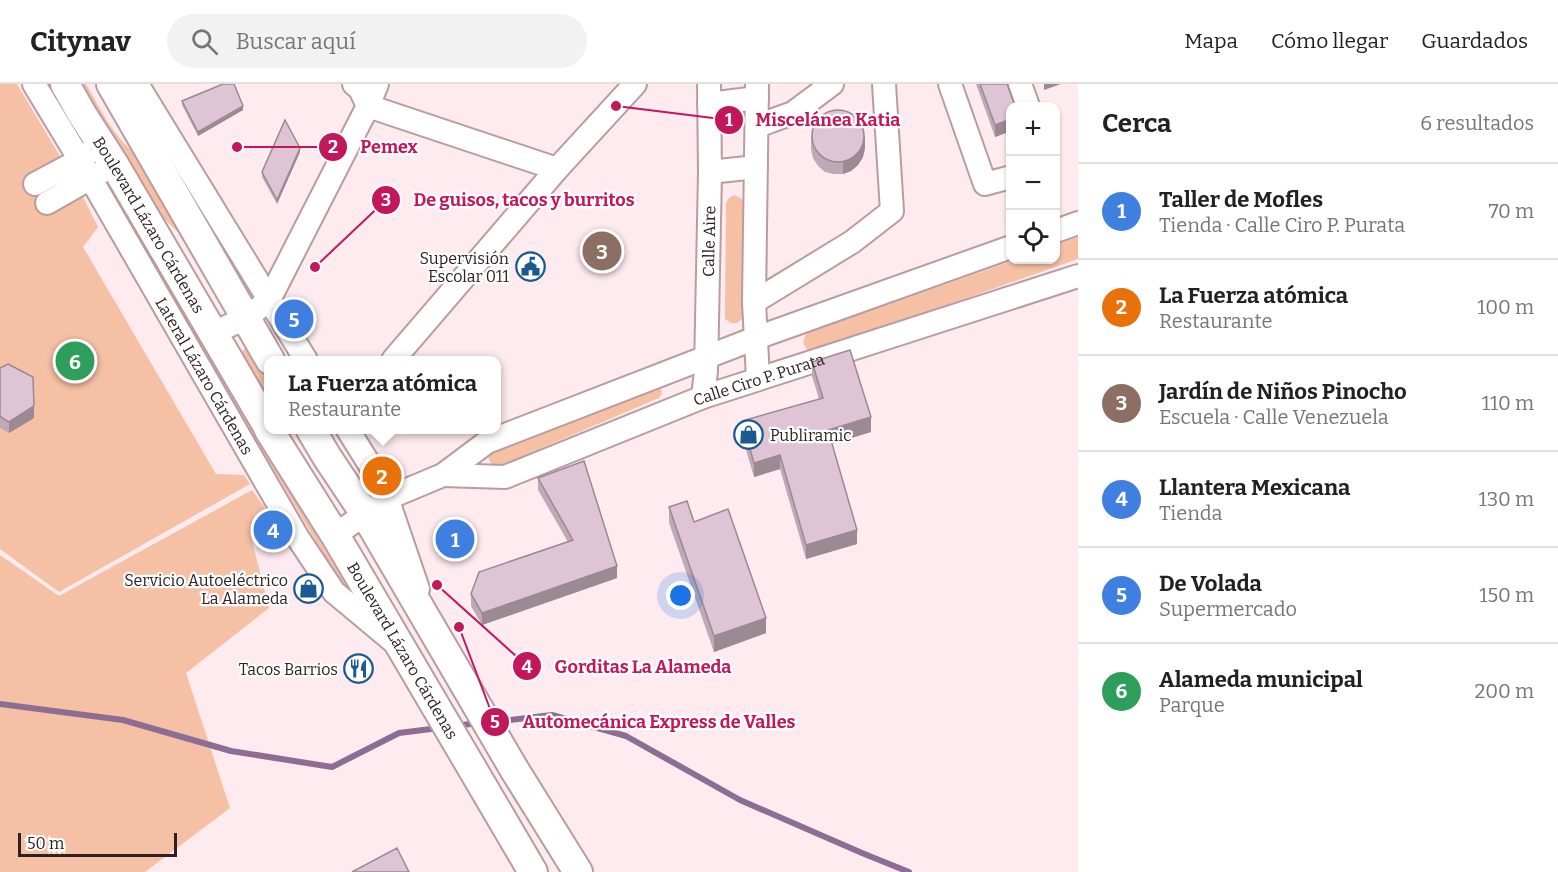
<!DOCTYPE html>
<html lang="es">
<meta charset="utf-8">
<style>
body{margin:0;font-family:Bitter,serif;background:#f2f2f2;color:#222}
.controls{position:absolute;right:18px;top:18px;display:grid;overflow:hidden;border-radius:12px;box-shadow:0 2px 4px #0004}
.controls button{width:54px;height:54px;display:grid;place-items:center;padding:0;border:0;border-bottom:2px solid #e0e0e0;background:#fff;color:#222;font:30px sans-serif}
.scale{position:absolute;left:18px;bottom:15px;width:159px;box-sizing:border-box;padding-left:6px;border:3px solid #2d2124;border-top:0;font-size:16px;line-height:21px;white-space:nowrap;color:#2d2124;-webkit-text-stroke:4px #fff;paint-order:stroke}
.you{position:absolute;left:681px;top:512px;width:21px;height:21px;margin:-15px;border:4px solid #fff;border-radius:50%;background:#1a73e8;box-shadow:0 0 0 9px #1a73e833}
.badge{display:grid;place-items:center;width:39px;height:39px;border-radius:50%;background:#7c3aed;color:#fff;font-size:20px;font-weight:700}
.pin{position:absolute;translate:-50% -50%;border:3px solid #fff;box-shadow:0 2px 6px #0006}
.popup{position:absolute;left:264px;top:272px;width:237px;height:78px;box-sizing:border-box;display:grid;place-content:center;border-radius:12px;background:#fff;filter:drop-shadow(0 2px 4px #0005);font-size:20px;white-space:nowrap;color:#767676}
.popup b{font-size:22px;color:#222}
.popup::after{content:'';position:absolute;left:50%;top:100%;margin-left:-12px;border:12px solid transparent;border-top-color:#fff}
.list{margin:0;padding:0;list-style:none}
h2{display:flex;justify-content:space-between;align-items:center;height:78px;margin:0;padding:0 24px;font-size:26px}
h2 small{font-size:20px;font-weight:400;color:#767676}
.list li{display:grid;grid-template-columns:39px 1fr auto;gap:18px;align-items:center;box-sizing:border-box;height:96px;padding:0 24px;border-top:2px solid #e0e0e0}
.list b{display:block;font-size:22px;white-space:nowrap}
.list p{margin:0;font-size:20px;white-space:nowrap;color:#767676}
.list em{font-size:20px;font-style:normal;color:#767676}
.icon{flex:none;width:33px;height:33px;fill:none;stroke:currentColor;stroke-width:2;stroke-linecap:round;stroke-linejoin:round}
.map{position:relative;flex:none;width:1078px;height:788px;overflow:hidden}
header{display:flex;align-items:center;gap:36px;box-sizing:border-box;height:84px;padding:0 30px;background:#fff;border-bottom:2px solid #e0e0e0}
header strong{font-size:28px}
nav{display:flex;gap:33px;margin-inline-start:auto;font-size:21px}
.search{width:420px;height:54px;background:#f2f2f2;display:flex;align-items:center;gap:15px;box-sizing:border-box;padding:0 21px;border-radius:33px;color:#767676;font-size:22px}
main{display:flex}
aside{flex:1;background:#fff}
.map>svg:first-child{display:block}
.green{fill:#f6c0a4}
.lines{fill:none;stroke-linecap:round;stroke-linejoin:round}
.stream{stroke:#8e6d95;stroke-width:6}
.minor-casing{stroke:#b99ca2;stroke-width:26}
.major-casing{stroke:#b99ca2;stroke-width:32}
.minor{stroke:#fff;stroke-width:22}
.major{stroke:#fff;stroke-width:28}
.wall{fill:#bfa9b6}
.shaded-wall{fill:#9b8994}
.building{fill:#dec4d4;stroke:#9b8994;stroke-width:1.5}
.labels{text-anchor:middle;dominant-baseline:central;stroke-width:4.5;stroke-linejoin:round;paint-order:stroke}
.street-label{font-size:16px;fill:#2d2124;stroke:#fff}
.poi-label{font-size:16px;fill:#2d2124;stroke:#fff;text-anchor:end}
.leader{fill:none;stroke:#c2185b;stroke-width:2}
.callout-dot{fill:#c2185b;stroke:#fff;stroke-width:2}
.mark-label{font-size:18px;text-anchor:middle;font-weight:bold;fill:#fff}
.callout-label{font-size:18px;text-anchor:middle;font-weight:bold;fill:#c2185b;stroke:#fff;stroke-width:4.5;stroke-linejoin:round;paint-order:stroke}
</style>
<header>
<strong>Citynav</strong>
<div class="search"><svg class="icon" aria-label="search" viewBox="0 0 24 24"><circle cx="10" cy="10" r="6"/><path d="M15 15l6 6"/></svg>Buscar aquí</div>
<nav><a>Mapa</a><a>Cómo llegar</a><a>Guardados</a></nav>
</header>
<main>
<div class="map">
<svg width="1078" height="788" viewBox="0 0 1078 788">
<rect width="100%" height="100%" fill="#feebef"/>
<path class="green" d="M0 0H17L77 101 98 143 83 163 216 390 244 391 250 400 59 508 0 465Z
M82 0H86C102 28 113 52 139 73L221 217 182 152 160 131Z
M110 105 352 511 349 513 108 106Z
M734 111 741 114 743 118V234L737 239H731L725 235 726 119 729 114Z
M1078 153V175L813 268C803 265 801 257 807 249L1015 176H1056V161Z
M247 263 250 264 268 295V314L241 268Z
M655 303 660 304C663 308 662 310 659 314L497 383 490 378 487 370 490 361Z
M252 406 267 427 250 449 269 524 186 589 230 724 145 788H0V471L59 512Z"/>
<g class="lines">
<path class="stream" d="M0 620 123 636 231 667 332 683 399 649 439 644
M494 638 552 631 626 652 740 716 862 769 909 788
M455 642 478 639"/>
<defs>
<g id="minor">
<path id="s1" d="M34 0 80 76 298 454 334 508 394 558"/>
<path d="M137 0 306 276"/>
<path d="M354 0 360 5 368 22 557 85"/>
<path d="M757 0 754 218 758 295"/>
<path d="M950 0 985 100 1011 93"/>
<path d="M1020 0 1028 22"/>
<path d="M709 20 757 14"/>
<path d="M757 42 793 29 832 0"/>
<path d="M710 88 756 83"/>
<path d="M35 100 80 76 90 68"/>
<path d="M47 119 103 87"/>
<path d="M1056 147 1078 139"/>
<path d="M754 218 852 158 892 127 884 0"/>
<path d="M213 249 246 234 269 216 368 22 377 0"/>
<path d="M393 276 557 85 635 0"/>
<path id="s2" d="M703 313 706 287 710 88 709 0"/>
<path d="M348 346 383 402 418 505"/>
<path id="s3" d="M443 391 505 393 703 313 1078 192"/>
<path d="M335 451 388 414 443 391 487 358 756 254 1011 163"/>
</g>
<g id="major">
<path id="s4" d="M65 0 82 30 114 80 268 343"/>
<path d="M111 0 270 276"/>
<path id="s5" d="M269 346 335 451 533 788"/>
<path d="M311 346 327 373 365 430 514 685 578 788"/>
</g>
</defs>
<use href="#minor" class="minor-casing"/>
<use href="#major" class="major-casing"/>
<use href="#minor" class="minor"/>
<use href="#major" class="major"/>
</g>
<path class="wall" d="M976 0H1007L1011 22V47L995 53Z
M182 17 243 26 198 52 182 21Z
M811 53 865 64 863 73 858 81 851 87 843 90H834L825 88 818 82 813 74 811 65Z
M300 68 277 120 262 93V88Z
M812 278 871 348 832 360 857 460 806 475 780 385 754 393 742 352V337L819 315 812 292Z
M0 284 34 334 9 349 0 344Z
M538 394 617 494 482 541 471 522V510L568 458 538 406Z
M669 423 694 438 766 549 714 568 669 439Z"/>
<path class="shaded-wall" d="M1044 0H1061L1044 6Z
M243 22V26L198 52V48Z
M1011 35V47L995 53V41Z
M865 52V64L863 73 858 81 851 87 843 90V79Z
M300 64V68L277 120V116Z
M34 322V334L9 349V338Z
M871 333V348L828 361V346Z
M780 371V385L754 393V379Z
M857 446V460L806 475V461Z
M617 482V494L482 541V529Z
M766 534V549L714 568V552Z"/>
<path class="building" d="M223 0H234L243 22 198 48 182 17Z
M980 0H1007L1015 22H1011V35L995 41Z
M812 52a26 26 0 1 1 52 0a26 26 0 1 1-52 0Z
M285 36 300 64 277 116 262 88Z
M850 266 871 333 828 346 857 446 806 461 780 371 754 379 742 337 823 314 812 278Z
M8 280 33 293 34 322 9 338 0 332V284Z
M584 377 617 482 482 529 471 510 479 488 573 456 538 394Z
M687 417 694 438 728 425 766 534 714 552 669 423Z
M397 764 409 788H352Z"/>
<defs>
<symbol id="civic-ring" viewBox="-11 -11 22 22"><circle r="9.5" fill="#fff" stroke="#1c5990" stroke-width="1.5"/><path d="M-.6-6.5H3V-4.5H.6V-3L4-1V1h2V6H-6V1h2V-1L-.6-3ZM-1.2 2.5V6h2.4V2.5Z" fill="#1c5990"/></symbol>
<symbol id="shop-ring" viewBox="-11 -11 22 22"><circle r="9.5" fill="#fff" stroke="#1c5990" stroke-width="1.5"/><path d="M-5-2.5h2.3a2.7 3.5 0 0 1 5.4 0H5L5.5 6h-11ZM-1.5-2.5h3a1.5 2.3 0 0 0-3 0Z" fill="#1c5990"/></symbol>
<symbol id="restaurant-ring" viewBox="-11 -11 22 22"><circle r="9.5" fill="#fff" stroke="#1c5990" stroke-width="1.5"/><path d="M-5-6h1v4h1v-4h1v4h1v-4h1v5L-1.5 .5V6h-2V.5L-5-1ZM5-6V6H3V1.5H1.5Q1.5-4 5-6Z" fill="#1c5990"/></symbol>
</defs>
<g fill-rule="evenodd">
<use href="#civic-ring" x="514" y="166" width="33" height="33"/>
<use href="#shop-ring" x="732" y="334" width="33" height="33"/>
<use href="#shop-ring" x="292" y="488" width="33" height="33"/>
<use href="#restaurant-ring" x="342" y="568" width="33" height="33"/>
</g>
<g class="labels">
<g class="street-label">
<text stroke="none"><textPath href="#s4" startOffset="164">Boulevard Lázaro Cárdenas</textPath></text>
<text stroke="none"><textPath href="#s2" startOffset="156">Calle Aire</textPath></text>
<text stroke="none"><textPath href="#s1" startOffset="338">Lateral Lázaro Cárdenas</textPath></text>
<text stroke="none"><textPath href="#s3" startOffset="334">Calle Ciro P. Purata</textPath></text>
<text stroke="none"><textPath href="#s5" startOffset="258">Boulevard Lázaro Cárdenas</textPath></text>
</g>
<g class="poi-label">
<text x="509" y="174">Supervisión<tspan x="509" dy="18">Escolar 011</tspan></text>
<text x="770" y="351" text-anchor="start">Publiramic</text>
<text x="288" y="496">Servicio Autoeléctrico<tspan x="288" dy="18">La Alameda</tspan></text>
<text x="338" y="585">Tacos Barrios</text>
</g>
</g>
<path class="leader" d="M616 22L729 36M237 63L333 63M315 183L386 116M437 501L527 582M459 543L495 638"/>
<g class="callout-dot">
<circle cx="616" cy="22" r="6"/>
<circle cx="237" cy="63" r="6"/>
<circle cx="315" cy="183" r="6"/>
<circle cx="437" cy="501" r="6"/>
<circle cx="459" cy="543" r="6"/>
<circle cx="729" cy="36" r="15"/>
<circle cx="333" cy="63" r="15"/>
<circle cx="386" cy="116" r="15"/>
<circle cx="527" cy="582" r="15"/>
<circle cx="495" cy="638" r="15"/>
</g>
<g class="mark-label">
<text x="729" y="42">1</text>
<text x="333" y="69">2</text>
<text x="386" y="122">3</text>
<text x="527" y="589">4</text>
<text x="495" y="644">5</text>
</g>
<g class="callout-label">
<text x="828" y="42">Miscelánea Katia</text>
<text x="389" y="69">Pemex</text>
<text x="524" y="122">De guisos, tacos y burritos</text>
<text x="643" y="589">Gorditas La Alameda</text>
<text x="659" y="644">Automecánica Express de Valles</text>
</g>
</svg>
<div class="controls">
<button>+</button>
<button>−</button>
<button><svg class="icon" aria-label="locate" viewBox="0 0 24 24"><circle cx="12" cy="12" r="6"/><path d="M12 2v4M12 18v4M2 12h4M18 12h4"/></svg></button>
</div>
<div class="scale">50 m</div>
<div class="you"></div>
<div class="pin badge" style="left:455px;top:455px;background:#3f7fe0">1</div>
<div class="pin badge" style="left:382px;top:392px;background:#e8710a">2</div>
<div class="popup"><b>La Fuerza atómica</b>Restaurante</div>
<div class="pin badge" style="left:602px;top:167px;background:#8d6e63">3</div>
<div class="pin badge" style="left:273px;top:446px;background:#3f7fe0">4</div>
<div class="pin badge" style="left:294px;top:235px;background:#3f7fe0">5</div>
<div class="pin badge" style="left:75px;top:277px;background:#2e9e5b">6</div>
</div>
<aside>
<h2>Cerca<small>6 resultados</small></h2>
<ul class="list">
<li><span class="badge" style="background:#3f7fe0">1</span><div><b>Taller de Mofles</b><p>Tienda · Calle Ciro P. Purata</p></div><em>70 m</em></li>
<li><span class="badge" style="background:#e8710a">2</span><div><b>La Fuerza atómica</b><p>Restaurante</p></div><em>100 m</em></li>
<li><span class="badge" style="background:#8d6e63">3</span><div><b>Jardín de Niños Pinocho</b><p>Escuela · Calle Venezuela</p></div><em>110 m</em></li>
<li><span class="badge" style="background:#3f7fe0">4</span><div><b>Llantera Mexicana</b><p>Tienda</p></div><em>130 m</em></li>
<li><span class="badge" style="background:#3f7fe0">5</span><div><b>De Volada</b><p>Supermercado</p></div><em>150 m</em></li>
<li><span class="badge" style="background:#2e9e5b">6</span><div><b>Alameda municipal</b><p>Parque</p></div><em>200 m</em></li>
</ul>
</aside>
</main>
